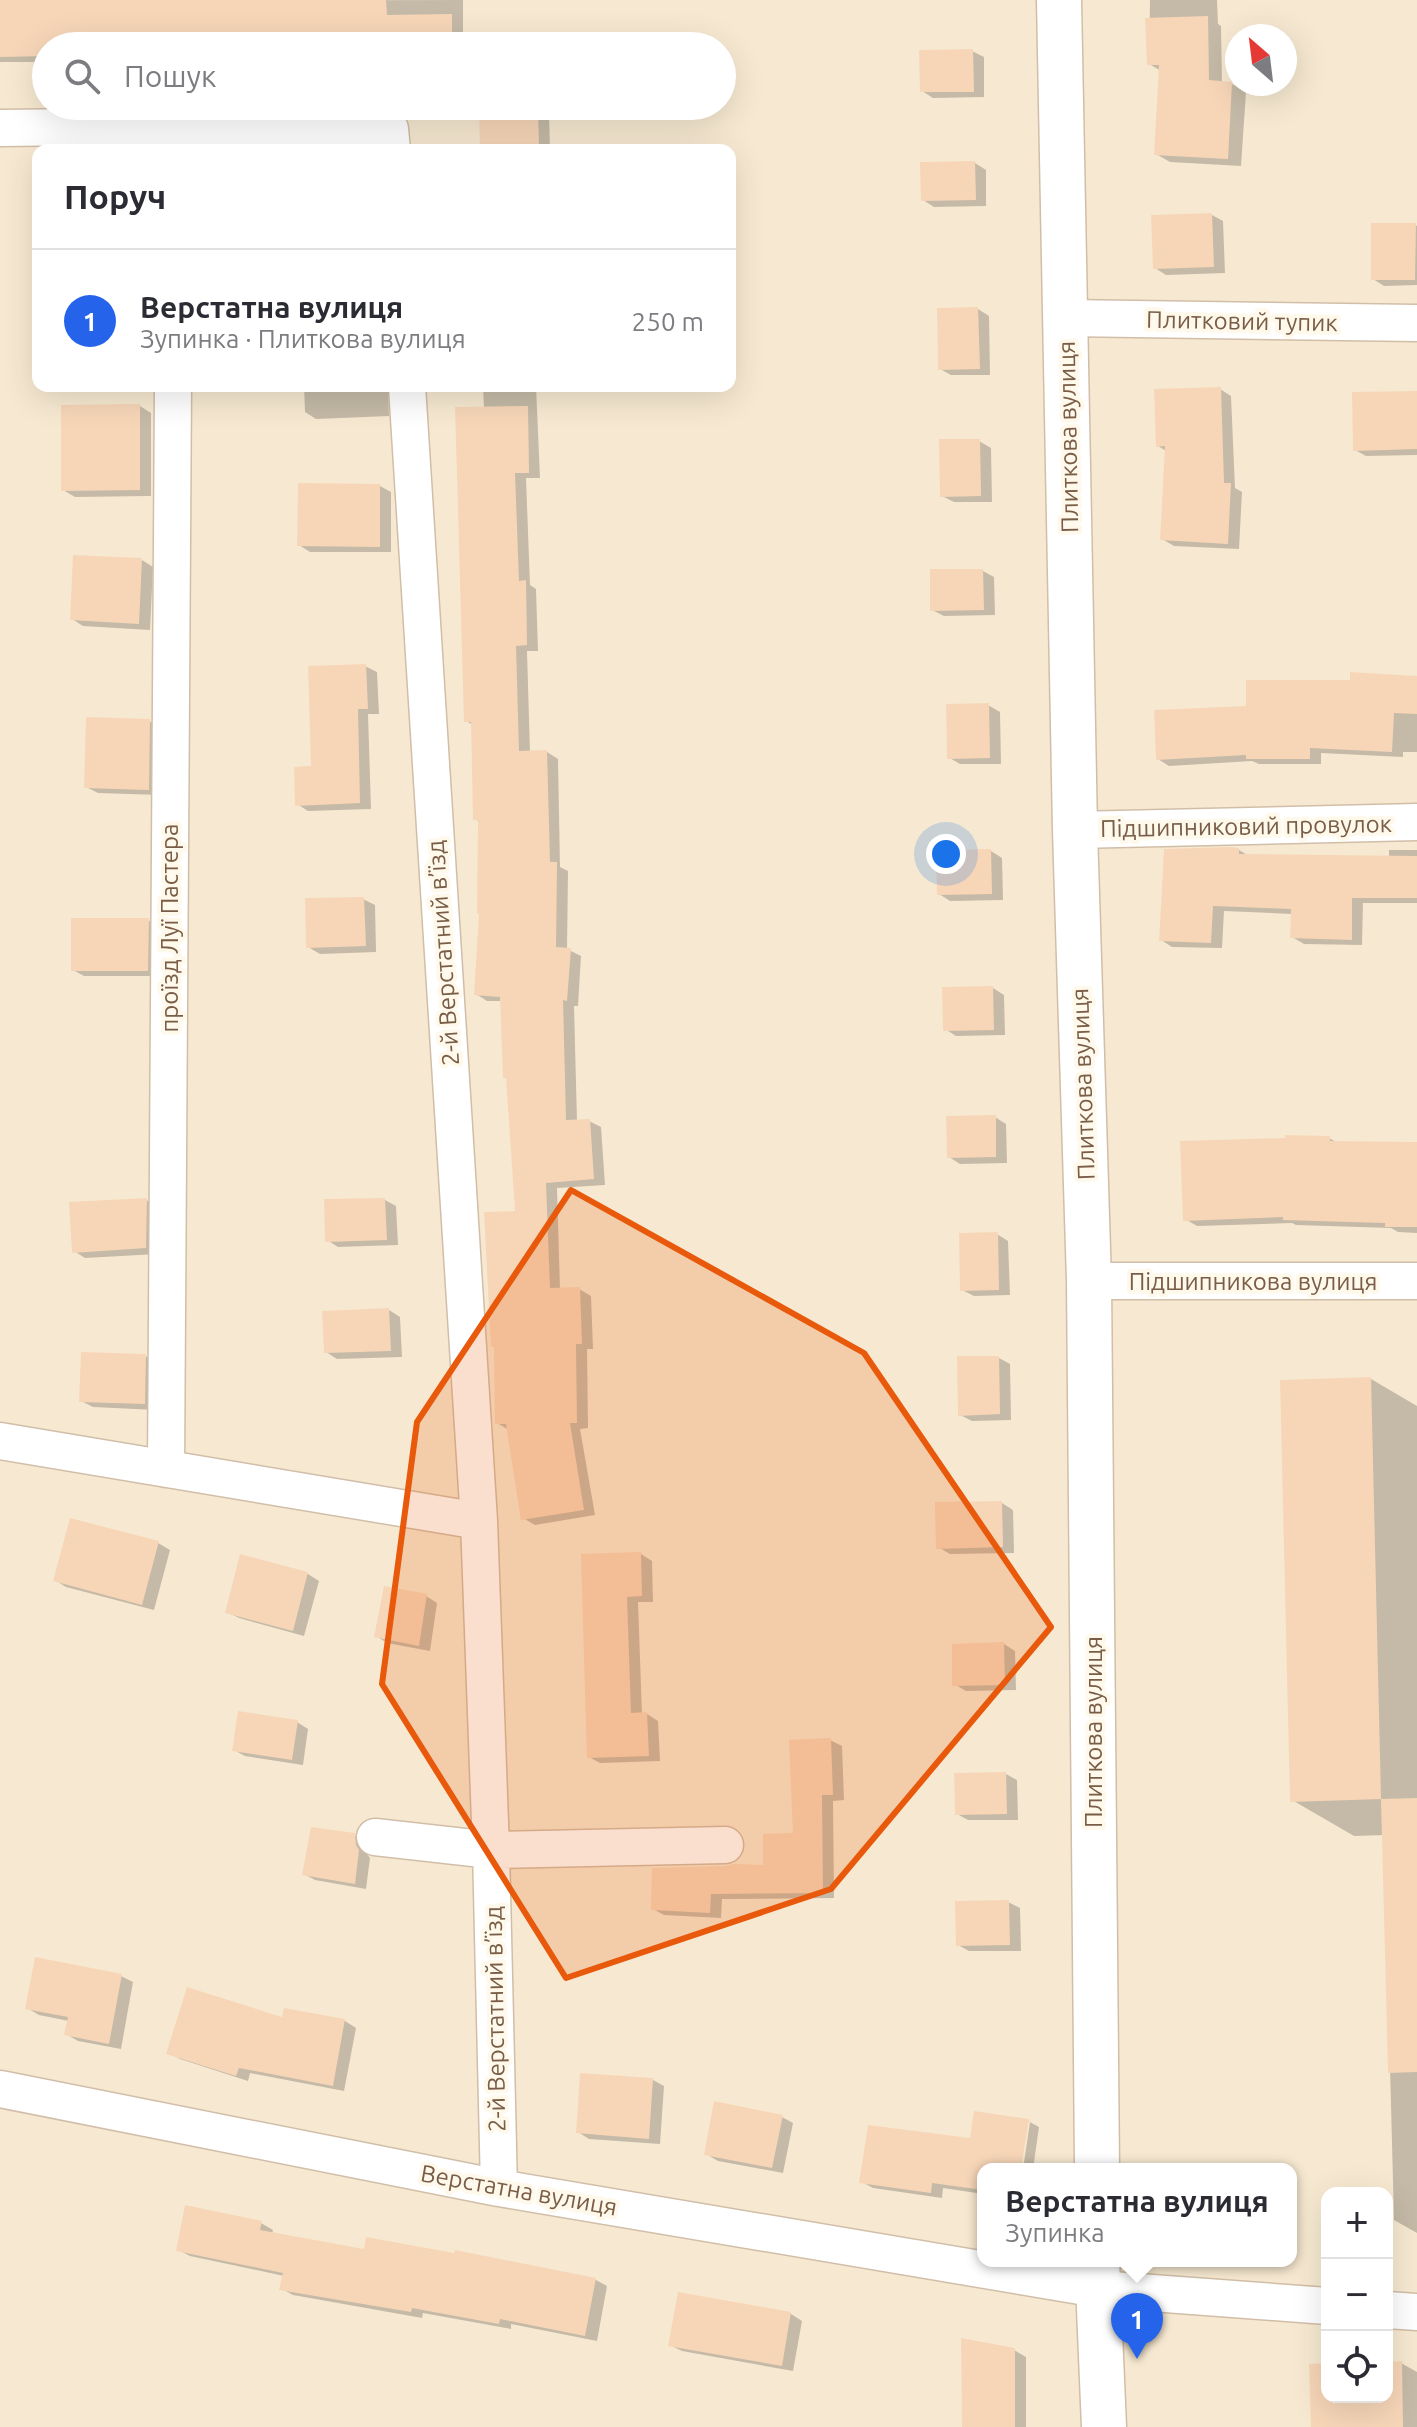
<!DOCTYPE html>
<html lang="uk">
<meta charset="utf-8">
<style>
body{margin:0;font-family:Ubuntu,sans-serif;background:#f7f7f7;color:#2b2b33}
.controls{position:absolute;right:24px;bottom:24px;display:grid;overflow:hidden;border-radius:16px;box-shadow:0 8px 32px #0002}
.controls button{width:72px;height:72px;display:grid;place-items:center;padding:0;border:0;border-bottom:2px solid #e1e1e2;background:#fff;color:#2b2b33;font:40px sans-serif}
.compass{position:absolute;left:1225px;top:24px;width:72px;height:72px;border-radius:50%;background:#fff;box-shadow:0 8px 32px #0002;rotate:332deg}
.you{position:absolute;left:946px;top:854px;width:28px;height:28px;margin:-20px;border:6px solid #fff;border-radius:50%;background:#1a73e8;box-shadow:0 0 0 12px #1a73e833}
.badge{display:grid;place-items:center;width:52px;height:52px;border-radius:50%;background:#2563eb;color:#fff;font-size:26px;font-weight:700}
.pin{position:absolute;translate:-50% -66px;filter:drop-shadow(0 2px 4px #0008)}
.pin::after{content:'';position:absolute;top:42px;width:28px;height:24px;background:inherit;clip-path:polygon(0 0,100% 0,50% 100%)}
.popup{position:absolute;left:977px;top:2163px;width:320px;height:104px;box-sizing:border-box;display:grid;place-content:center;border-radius:16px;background:#fff;filter:drop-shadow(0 2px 6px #0005);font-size:26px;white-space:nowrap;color:#7c7c81}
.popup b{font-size:30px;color:#2b2b33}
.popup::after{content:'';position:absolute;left:50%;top:100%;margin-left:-16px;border:16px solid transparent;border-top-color:#fff}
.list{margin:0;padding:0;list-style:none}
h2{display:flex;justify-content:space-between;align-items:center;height:104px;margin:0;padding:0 32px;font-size:34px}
h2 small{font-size:26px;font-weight:400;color:#7c7c81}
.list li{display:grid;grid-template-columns:52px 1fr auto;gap:24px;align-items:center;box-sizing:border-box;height:144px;padding:0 32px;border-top:2px solid #e1e1e2}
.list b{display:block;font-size:30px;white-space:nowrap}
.list p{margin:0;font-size:26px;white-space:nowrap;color:#7c7c81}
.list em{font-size:26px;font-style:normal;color:#7c7c81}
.icon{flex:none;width:44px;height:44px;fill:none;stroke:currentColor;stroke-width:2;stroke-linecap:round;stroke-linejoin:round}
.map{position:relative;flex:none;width:1417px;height:2427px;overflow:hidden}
.search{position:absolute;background:#fff;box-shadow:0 8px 32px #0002;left:32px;top:32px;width:704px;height:88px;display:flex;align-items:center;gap:20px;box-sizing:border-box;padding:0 28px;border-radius:44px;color:#7c7c81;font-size:30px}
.panel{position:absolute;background:#fff;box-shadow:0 8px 32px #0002;left:32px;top:144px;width:704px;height:248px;border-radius:16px}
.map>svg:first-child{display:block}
.residential{fill:#f7e9d1;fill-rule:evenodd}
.shadow{fill:#0003}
.building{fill:#f7d6b8}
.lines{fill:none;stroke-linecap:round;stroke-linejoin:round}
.minor-casing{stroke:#d1bea8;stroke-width:39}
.tertiary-casing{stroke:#d1bea8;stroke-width:47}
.minor{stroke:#fff;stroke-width:36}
.tertiary{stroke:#fff;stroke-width:44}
.marked{fill:#e8590c;fill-opacity:0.2;stroke:#e8590c;stroke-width:6;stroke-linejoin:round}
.labels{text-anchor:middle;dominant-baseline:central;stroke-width:8;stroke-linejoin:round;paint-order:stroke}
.street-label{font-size:24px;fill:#7a5d46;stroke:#fff9ec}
</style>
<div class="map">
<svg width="1417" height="2427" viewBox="0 0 1417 2427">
<rect width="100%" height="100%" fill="#fff6e4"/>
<path class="residential" d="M0 0H1417V2427H0ZM1237 36H1285V84H1237ZM46 46H722V106H46ZM38 150H730V386H38ZM983 2169H1291V2261H983ZM1327 2193H1387V2397H1327Z"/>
<path class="shadow" d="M463 0V46H46V62H0V1Z
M1150 0H1217L1218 24 1221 26 1222 83 1232 84 1246 92 1241 166 1170 162 1156 154 1161 71 1149 64Z
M972 51 984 57V97L933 98 922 91Z
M537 106 549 113 550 150H482L481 108Z
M975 163 986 170V206L934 207 923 200Z
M1212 215 1223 221 1225 273 1166 275 1155 268Z
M1415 225 1417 226V285L1384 286 1373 279Z
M978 309 989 316 990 375H951L940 369Z
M304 386H388L389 416 316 419 305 412Z
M483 386H536L540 478H526L530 585 536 589 538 651H527L530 752H547L558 759 560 867 568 871 567 949 581 956 578 1006H574L577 1121H589L601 1127 605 1185 557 1188 560 1290 579 1289 591 1296 593 1349H587L588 1428 580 1429 595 1515 535 1525 523 1518 509 1430 497 1423 496 1347 517 1213 503 1001H487L476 994 481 915 480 822 475 819 473 725 466 721 484 408Z
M1220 389 1231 396 1235 488 1242 492 1239 549 1174 546 1162 539 1166 451 1158 446Z
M1417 393V455L1366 456 1355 450Z
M140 406 151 413V496L75 497 63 490Z
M979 441 991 448 992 502H954L942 496Z
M380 486 391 492V552H310L299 545Z
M142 560 153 567 150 630 83 626 72 619Z
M983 571 994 577 995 615 944 616 932 610Z
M365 666 377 672 379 714H368L371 809 308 811 297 804 313 768Z
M1417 678V752H1403V757L1321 753V764H1259L1252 761 1169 766 1158 759 1248 708 1352 682Z
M988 705 1000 712 1001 764H960L948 757Z
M149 721 161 727 160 795 98 793 86 787Z
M1239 850 1249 856 1389 858V850H1417V903H1363L1362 945 1304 944 1292 937V914L1224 911 1222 948 1172 947 1161 940Z
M991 851 1002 858 1003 900 950 901 939 894Z
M363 899 375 905 376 952 320 954 308 947Z
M148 920 159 927V976H84L73 970Z
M993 988 1004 995 1005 1035 956 1036 945 1029Z
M995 1117 1006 1124 1007 1163 960 1164 949 1157Z
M1329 1138 1338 1143 1417 1144V1233L1398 1232 1391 1228 1296 1225 1292 1223 1197 1226 1185 1219Z
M146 1200 158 1206 157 1254 85 1258 74 1251Z
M385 1200 396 1206 398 1245 338 1247 327 1240Z
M997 1234 1008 1241 1010 1295 974 1296 962 1290Z
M389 1310 400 1317 402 1357 337 1359 326 1352Z
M145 1356 157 1362 156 1410 93 1407 81 1401Z
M999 1358 1010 1364 1011 1420 972 1421 960 1415Z
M1371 1379 1417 1406V2233L1394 2220 1384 1835 1354 1836 1292 1800Z
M1002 1503 1013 1510 1014 1553 950 1554 938 1547Z
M158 1543 170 1550 154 1610 66 1587 55 1580Z
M641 1554 652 1561 653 1602H638L642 1715 647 1714 658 1721 660 1761 600 1763 589 1757 583 1556Z
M242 1556 308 1574 319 1581 304 1636 239 1618 227 1612Z
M426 1596 437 1603 430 1651 387 1643 376 1636Z
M1004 1644 1015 1651 1016 1690 966 1691 954 1684Z
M297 1722 308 1729 303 1765 245 1756 234 1750Z
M830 1740 842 1746 844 1800 833 1801 834 1898 722 1899 721 1918 664 1915 653 1909 765 1867 795 1835Z
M1006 1774 1017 1780 1018 1820H968L957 1814Z
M354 1835 366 1842V1853L370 1858 366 1889 315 1880 304 1874Z
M1008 1902 1020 1908 1021 1951H969L958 1945Z
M121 1976 133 1982 121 2049 78 2041 66 2034 69 2021 39 2015 27 2008Z
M284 2020 345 2021 356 2028 344 2091 250 2073 248 2081 180 2059 169 2053Z
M653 2080 664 2086 660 2144 589 2139 578 2132Z
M782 2117 793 2123 783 2173 718 2161 706 2154Z
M1028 2121 1039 2127 1033 2169H1023L1030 2122H1026L1019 2169H983V2194L943 2188 942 2198 873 2188 862 2182Z
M261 2223 273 2230 272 2234 366 2251 596 2280 607 2286 597 2341 511 2324V2329L423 2313 422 2318 293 2295 282 2289 284 2276 190 2256 178 2250Z
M680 2295 791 2314 802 2321 793 2371 682 2351 670 2345Z
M1014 2350 1026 2357V2427H963Z
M1401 2363 1417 2372V2427H1313L1327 2365V2397H1387V2364Z"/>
<path class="building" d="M0 0H386L387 15 452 14V46H46V56L0 57Z
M1208 16 1209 80 1232 82 1228 159 1154 155 1159 65H1147L1145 18Z
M973 49 974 92H920L919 50Z
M479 106H538L539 149 480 150Z
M975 161 976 200 921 201 920 162Z
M1212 213 1214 267 1153 269 1151 215Z
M1371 223H1416L1415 280H1371Z
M978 307 980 369 938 370 937 308Z
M1221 387 1224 483H1231L1228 544 1160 540 1165 446 1156 447 1154 389Z
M1417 391V449L1353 451 1352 392Z
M140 404V490L61 491V405Z
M528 406 529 473H515L519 581 526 580 527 645 516 646 519 751 547 750 550 862H557L556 947 571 948 567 1001 563 1000 566 1120 590 1119 594 1179 546 1183 550 1288 580 1287 582 1344H576L577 1423H570L584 1510 521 1520 506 1424H495L494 1347H491L484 1212 515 1211 506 1078H503L500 997 474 995 479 914H477L478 820H473L471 722H464L455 407Z
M939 439H980L981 496 940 497Z
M298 483 380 484V547L297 546Z
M73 555 142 558 139 624 70 620Z
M930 569H983L984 610 930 611Z
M366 664 368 709H358L360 803 295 806 294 767 311 766 308 666Z
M1350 672 1417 676V714L1394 713 1392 752 1310 748V759H1246V755L1156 760 1154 710 1246 706V680H1350Z
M989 703 990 758 947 759 946 704Z
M86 717 150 719 149 790 84 788Z
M1230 847 1239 848V854L1417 856V898H1352V940L1290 938 1291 909 1213 906 1211 943 1159 941 1164 849Z
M991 849 992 894 937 895 936 850Z
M364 897 366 946 306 948 305 898Z
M71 918H149L148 971H71Z
M993 986 994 1030 943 1031 942 987Z
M996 1115V1157L947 1158 946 1116Z
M1285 1135 1330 1136V1141L1417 1142V1227H1385V1223L1283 1220V1217L1183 1221 1180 1141 1285 1138Z
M147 1198 146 1248 72 1253 69 1202Z
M385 1198 387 1240 325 1242 324 1199Z
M998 1232 999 1290 960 1291 959 1233Z
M389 1308 391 1351 324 1353 322 1311Z
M81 1352 146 1354 145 1404 79 1402Z
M957 1356H999L1000 1414 958 1416Z
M1371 1377 1381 1799 1290 1802 1280 1380Z
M1002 1501 1003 1547 936 1549 935 1502Z
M70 1518 159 1541 142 1605 53 1581Z
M641 1552 642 1596 627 1597 631 1713 647 1712 649 1756 587 1758 581 1554Z
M240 1554 308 1572 293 1631 225 1613Z
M384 1586 427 1594 419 1646 374 1637Z
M1004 1642 1005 1685 952 1686V1644Z
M238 1711 298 1720 292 1760 232 1751Z
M831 1738 833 1795H822L823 1893 711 1894 710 1913 651 1910 652 1868 725 1866 733 1864 763 1865V1834L793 1833 789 1740Z
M1006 1772 1007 1814 955 1815 954 1773Z
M1417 1798V2072L1388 2073 1381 1799Z
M311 1827 355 1833 356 1845 359 1850 355 1884 302 1875Z
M1009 1900 1010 1945 956 1946 955 1901Z
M35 1957 122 1974 109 2044 64 2035 68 2017 25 2009Z
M187 1987 282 2017 284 2008 345 2019 333 2086 239 2068 236 2076 166 2054Z
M580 2073 653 2078 649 2139 576 2133Z
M714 2101 783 2115 772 2168 704 2155Z
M974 2111 1029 2119 1021 2169H983V2190L932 2183 931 2193 859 2183 868 2125 970 2138Z
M185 2205 262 2221 260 2230 364 2249 366 2237 454 2253 455 2250 596 2278 585 2336 500 2319 499 2324 412 2308 411 2312 279 2290 283 2273 176 2251Z
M678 2292 791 2312 782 2366 668 2346Z
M961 2338 1015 2348V2427H962Z
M1402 2361 1403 2427H1311L1309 2364 1327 2363V2397H1387V2362Z"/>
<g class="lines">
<defs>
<path id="minor" d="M0 128 174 126 390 129 392 150
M1066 318 1417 323
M1075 830 1417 822
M1089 1281H1417
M0 1441 479 1521 407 386
M166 1469 173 386
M479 1521 491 1850 499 2188
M375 1837 491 1850 725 1845
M0 2089 499 2188 1098 2289 1327 2306
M1387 2310 1417 2312"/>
<path id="tertiary" d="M1059 0 1075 830 1089 1281 1097 2169
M1097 2261 1104 2427"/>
</defs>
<use href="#minor" class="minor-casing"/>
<use href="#tertiary" class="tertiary-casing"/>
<use href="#minor" class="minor"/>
<use href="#tertiary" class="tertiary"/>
</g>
<path class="marked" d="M571 1190 864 1353 1051 1627 831 1889 566 1978 382 1684 417 1422Z"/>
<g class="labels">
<g class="street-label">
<text transform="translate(1242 321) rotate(1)">Плитковий тупик</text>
<text transform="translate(1068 437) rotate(-91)">Плиткова вулиця</text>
<text transform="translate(1246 826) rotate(-1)">Підшипниковий провулок</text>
<text transform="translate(169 928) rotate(-90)">проїзд Луї Пастера</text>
<text transform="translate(443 953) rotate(-94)">2-й Верстатний в’їзд</text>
<text transform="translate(1083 1084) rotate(-92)">Плиткова вулиця</text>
<text x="1253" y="1281">Підшипникова вулиця</text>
<text transform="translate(1093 1732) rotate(-90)">Плиткова вулиця</text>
<text transform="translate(495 2019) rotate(-91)">2-й Верстатний в’їзд</text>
<text transform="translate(519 2190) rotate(10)">Верстатна вулиця</text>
</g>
</g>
</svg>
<div class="controls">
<button>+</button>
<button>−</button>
<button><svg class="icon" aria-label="locate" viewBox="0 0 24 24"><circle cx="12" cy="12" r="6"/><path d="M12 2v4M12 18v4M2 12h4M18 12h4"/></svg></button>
</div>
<svg class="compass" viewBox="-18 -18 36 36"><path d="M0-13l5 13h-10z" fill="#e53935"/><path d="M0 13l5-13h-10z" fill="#7c7c81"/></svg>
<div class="you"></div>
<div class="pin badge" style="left:1137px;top:2359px">1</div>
<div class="popup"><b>Верстатна вулиця</b>Зупинка</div>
<div class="search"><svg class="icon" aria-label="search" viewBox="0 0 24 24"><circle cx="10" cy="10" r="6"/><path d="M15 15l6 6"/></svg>Пошук</div>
<section class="panel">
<h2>Поруч<small></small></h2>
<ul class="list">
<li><span class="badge">1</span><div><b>Верстатна вулиця</b><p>Зупинка · Плиткова вулиця</p></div><em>250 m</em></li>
</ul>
</section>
</div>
